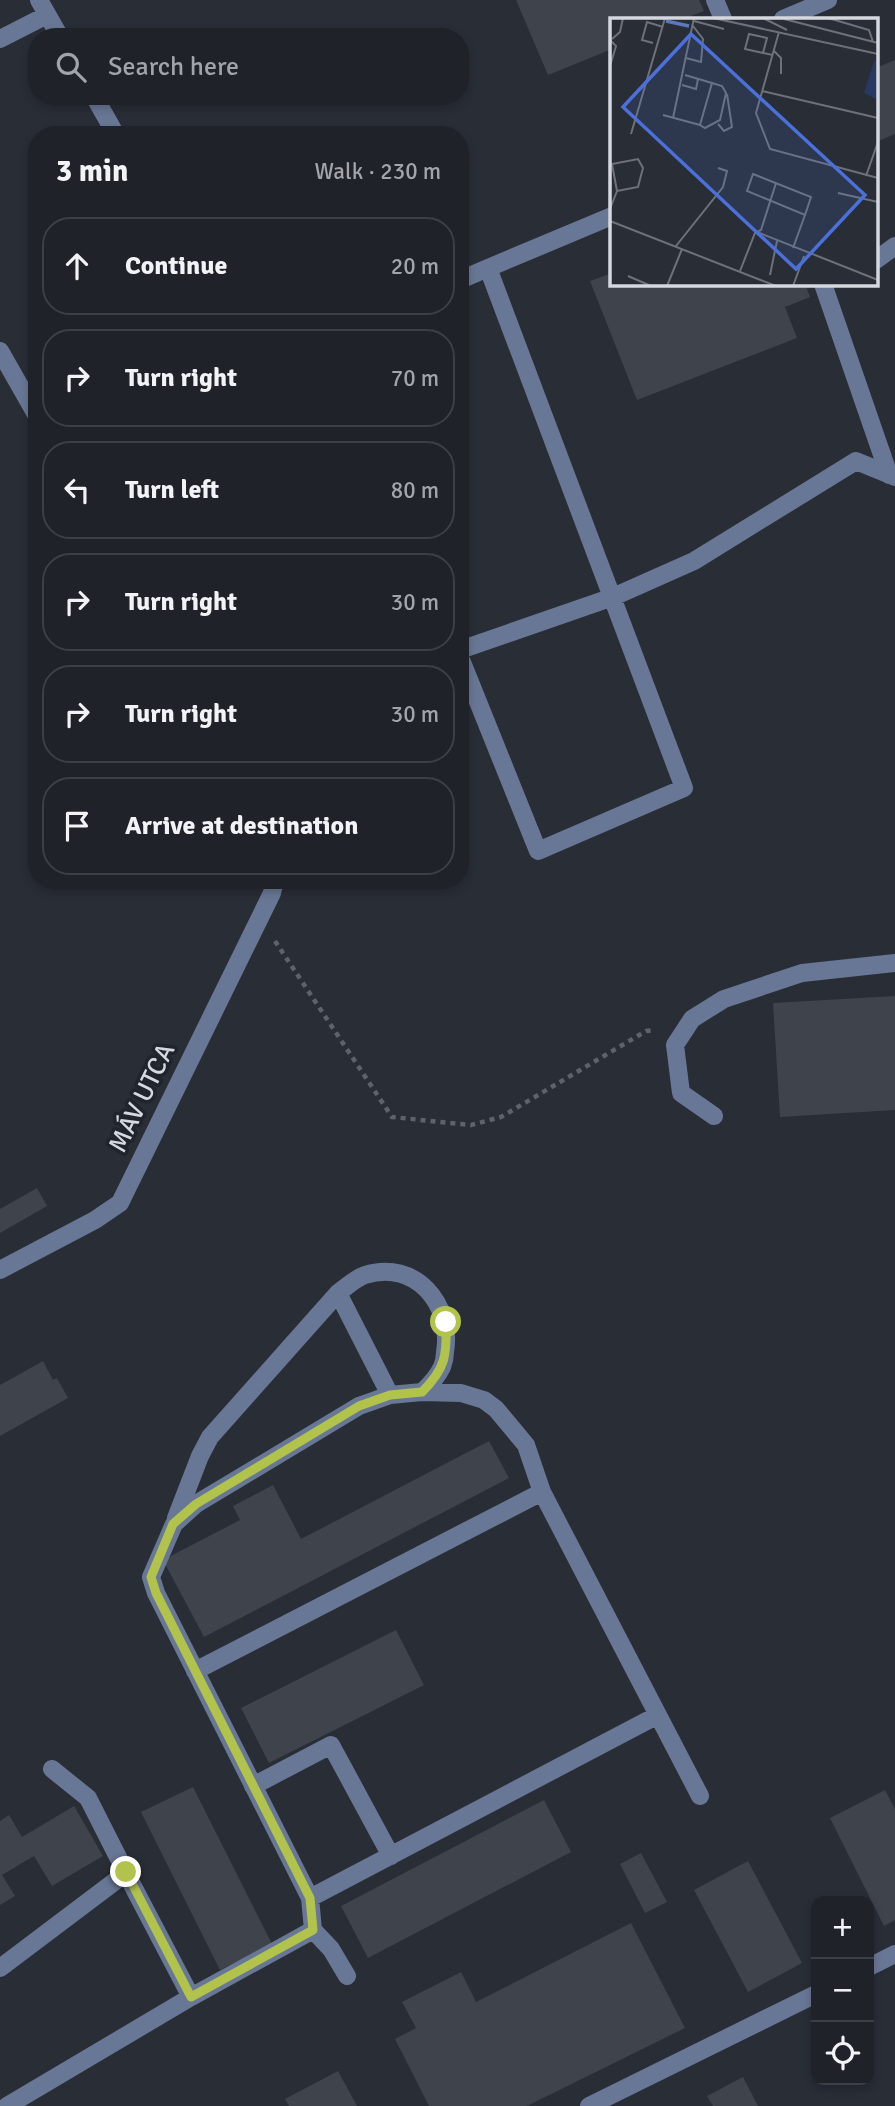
<!DOCTYPE html>
<meta charset="utf-8">
<style>
body{margin:0;font-family:Signika,sans-serif;background:#2c2f34;color:#f1f3f6}
.controls{position:absolute;right:21px;bottom:21px;display:grid;overflow:hidden;border-radius:14px;box-shadow:0 4px 10px #0003}
.controls button{width:63px;height:63px;display:grid;place-items:center;padding:0;border:0;border-bottom:2px solid #3c3f45;background:#1f2228;color:#f1f3f6;font:35px sans-serif}
.stop{position:absolute;width:21px;height:21px;margin:-16px;border:5px solid #b2c34c;border-radius:50%;background:#fff}
.stop.end{background:#b2c34c;border-color:#fff;box-shadow:0 2px 7px #0008}
.list{margin:0;padding:0;list-style:none}
h2{display:flex;justify-content:space-between;align-items:center;height:91px;margin:0;padding:0 28px;font-size:30px}
h2 small{font-size:23px;font-weight:400;color:#a1a4a8}
.list li{display:grid;grid-template-columns:46px 1fr auto;gap:21px;align-items:center;box-sizing:border-box;height:98px;margin:0 14px 14px;padding:0 14px;border:2px solid #3c3f45;border-radius:28px}
.list b{display:block;font-size:26px;white-space:nowrap}
.list em{font-size:23px;font-style:normal;color:#a1a4a8}
.icon{flex:none;width:38px;height:38px;fill:none;stroke:currentColor;stroke-width:2;stroke-linecap:round;stroke-linejoin:round}
.map{position:relative;flex:none;width:895px;height:2106px;overflow:hidden}
.search{position:absolute;background:#1f2228;box-shadow:0 4px 10px #0003;left:28px;top:28px;width:441px;height:77px;display:flex;align-items:center;gap:18px;box-sizing:border-box;padding:0 24px;border-radius:28px;color:#a1a4a8;font-size:26px}
.panel{position:absolute;background:#1f2228;box-shadow:0 4px 10px #0003;left:28px;top:126px;width:441px;height:763px;border-radius:28px}
.map>svg:first-child{display:block}
.building{fill:#3f434c}
.lines{fill:none;stroke-linecap:round;stroke-linejoin:round}
.path{stroke:#5e626a;stroke-width:4.5;stroke-dasharray:5 5;stroke-linecap:butt}
.minor{stroke:#697796;stroke-width:18}
.route{stroke:#b2c34c;stroke-width:9}
.labels{text-anchor:middle;dominant-baseline:central;stroke-width:7;stroke-linejoin:round;paint-order:stroke}
.street-label{font-size:26px;fill:#d5d8de;stroke:#20242c}
.inset-river{fill:none;stroke:#5b77be;stroke-width:3.5}
.inset-road{fill:none;stroke:#6e7179;stroke-width:2}
.view{fill:#4b70da;fill-opacity:0.15;stroke:#4b70da;stroke-width:3.5}
.inset-edge{fill:none;stroke:#d5d8de;stroke-width:3.5}
</style>
<div class="map">
<svg width="895" height="2106" viewBox="0 0 895 2106">
<rect width="100%" height="100%" fill="#292d36"/>
<path class="building" d="M516 0H699L704 11 683 19H612V49L548 75Z
M895 60V134L876 142V68Z
M612 273V284H805L810 297 785 307 797 338 637 400 590 281Z
M895 996V1110L780 1117 773 1003Z
M37 1188 47 1206 0 1233V1209Z
M43 1361 53 1380 57 1378 68 1398 0 1436V1385Z
M489 1441 509 1478 204 1637 163 1560 240 1520 233 1506 273 1485 301 1539Z
M396 1630 424 1685 269 1763 241 1708Z
M193 1787 272 1944 220 1970 141 1812Z
M885 1790 895 1809V1920L884 1926 830 1818Z
M544 1800 571 1852 368 1958 341 1906Z
M74 1806 103 1856 52 1886 34 1856 2 1875 15 1896 0 1905V1821L9 1815 22 1837Z
M641 1853 667 1902 645 1913 620 1864Z
M748 1861 802 1963 748 1992 694 1890Z
M631 1923 685 2028 527 2106H429L395 2039 416 2028 402 2002 461 1972 476 2002Z
M338 2071 357 2106H289L285 2099Z
M743 2077 758 2106H713L707 2096Z"/>
<g class="lines">
<path class="path" d="M275 941 392 1117 471 1125 501 1117 646 1031 654 1030"/>
<path class="minor" d="M39 0 60 37
M715 0 723 19
M783 19 828 0
M0 39 47 15
M94 96 116 135
M876 260 895 246
M488 268 612 216
M460 280 488 268 684 788 538 851 460 657
M823 284 889 475
M0 351 37 416
M460 650 613 597 694 561 856 461 895 477
M714 1116 681 1093 675 1045 692 1019 724 999 802 973 895 963
M0 1270 95 1220 120 1203 272 893 275 880
M338 1293 390 1395
M542 1492 700 1796
M176 1518 200 1456 210 1437 338 1293C346 1287 356 1278 365 1275 415 1259 453 1304 445 1352 445 1357 444 1362 442 1367 437 1377 430 1385 422 1392
M195 1671 542 1492 526 1445 496 1409 484 1400 461 1393 422 1392 390 1395 359 1406 196 1504 174 1524 151 1577 156 1593 310 1898
M52 1769 88 1798 126 1873
M253 1786 331 1745 391 1856
M313 1930 331 1949 347 1976
M869 1967 895 1954
M0 1968 126 1873 191 1997
M7 2106 191 1997 313 1930 310 1898 658 1715
M589 2106 816 1994"/>
</g>
<g class="lines">
<path class="route" d="M126 1872 191 1997 313 1930 310 1898 156 1593 151 1577 173 1524 196 1504 359 1406 390 1395 422 1392C446 1368 447 1355 446 1322"/>
</g>
<g class="labels">
<g class="street-label">
<text transform="translate(142 1098) rotate(-64)">MÁV UTCA</text>
</g>
</g>
<g transform="translate(610 18)">
<rect width="268" height="268" fill="#292d36"/>
<path d="M264 43 268 44V82L254 75Z" fill="#293860"/>
<path class="inset-river" d="M56 3 79 8"/>
<path class="inset-road" d="M103 0 268 36M153 0 177 12M218 0 259 12 263 24M174 1 268 25M84 3 114 11M169 14 146 95 160 131 268 160M2 21 10 14 13 0M0 22 6 28 0 48M43 25 32 22 37 4 53 9M164 33 171 40V56M153 35 135 31 139 16 157 20 153 35 163 37M76 40 91 44 93 21 83 8M75 57 102 65 112 68 116 75 110 102 95 110 90 107 102 65M72 67 86 71 88 61M152 73 268 100M53 97 90 107M63 100 84 0M108 106 114 113 122 109 117 76M21 116 55 0M143 156 201 179 195 197 137 173ZM256 158 268 124M228 175 268 184M0 191 7 173 2 146 28 141 33 150 28 169 7 173M0 203 166 268M147 214 268 262M66 228 113 169 117 153 108 150M183 230 195 197M130 253 145 215 151 212 166 165M160 257 167 223M18 258 41 268M57 268 72 231M183 268 194 238"/>
<path class="view" d="M81 16 255 177 186 251 13 89Z"/>
<rect width="268" height="268" class="inset-edge"/>
</g>
</svg>
<div class="controls">
<button>+</button>
<button>−</button>
<button><svg class="icon" aria-label="locate" viewBox="0 0 24 24"><circle cx="12" cy="12" r="6"/><path d="M12 2v4M12 18v4M2 12h4M18 12h4"/></svg></button>
</div>
<div class="stop" style="left:446px;top:1322px"></div>
<div class="stop end" style="left:126px;top:1872px"></div>
<div class="search"><svg class="icon" aria-label="search" viewBox="0 0 24 24"><circle cx="10" cy="10" r="6"/><path d="M15 15l6 6"/></svg>Search here</div>
<section class="panel">
<h2>3 min<small>Walk · 230 m</small></h2>
<ul class="list">
<li><svg class="icon" aria-label="ahead" viewBox="0 0 24 24"><path d="M12 20V5M6 11l6-6 6 6"/></svg><div><b>Continue</b></div><em>20 m</em></li>
<li><svg class="icon" aria-label="right" viewBox="0 0 24 24"><path d="M7 20v-9h11M14 6l5 5-5 5"/></svg><div><b>Turn right</b></div><em>70 m</em></li>
<li><svg class="icon" aria-label="left" viewBox="0 0 24 24"><path d="M17 20v-9H6M10 6l-5 5 5 5"/></svg><div><b>Turn left</b></div><em>80 m</em></li>
<li><svg class="icon" aria-label="right" viewBox="0 0 24 24"><path d="M7 20v-9h11M14 6l5 5-5 5"/></svg><div><b>Turn right</b></div><em>30 m</em></li>
<li><svg class="icon" aria-label="right" viewBox="0 0 24 24"><path d="M7 20v-9h11M14 6l5 5-5 5"/></svg><div><b>Turn right</b></div><em>30 m</em></li>
<li><svg class="icon" aria-label="arrive" viewBox="0 0 24 24"><path d="M6 21V4h12l-3 4 3 4H6"/></svg><div><b>Arrive at destination</b></div></li>
</ul>
</section>
</div>
